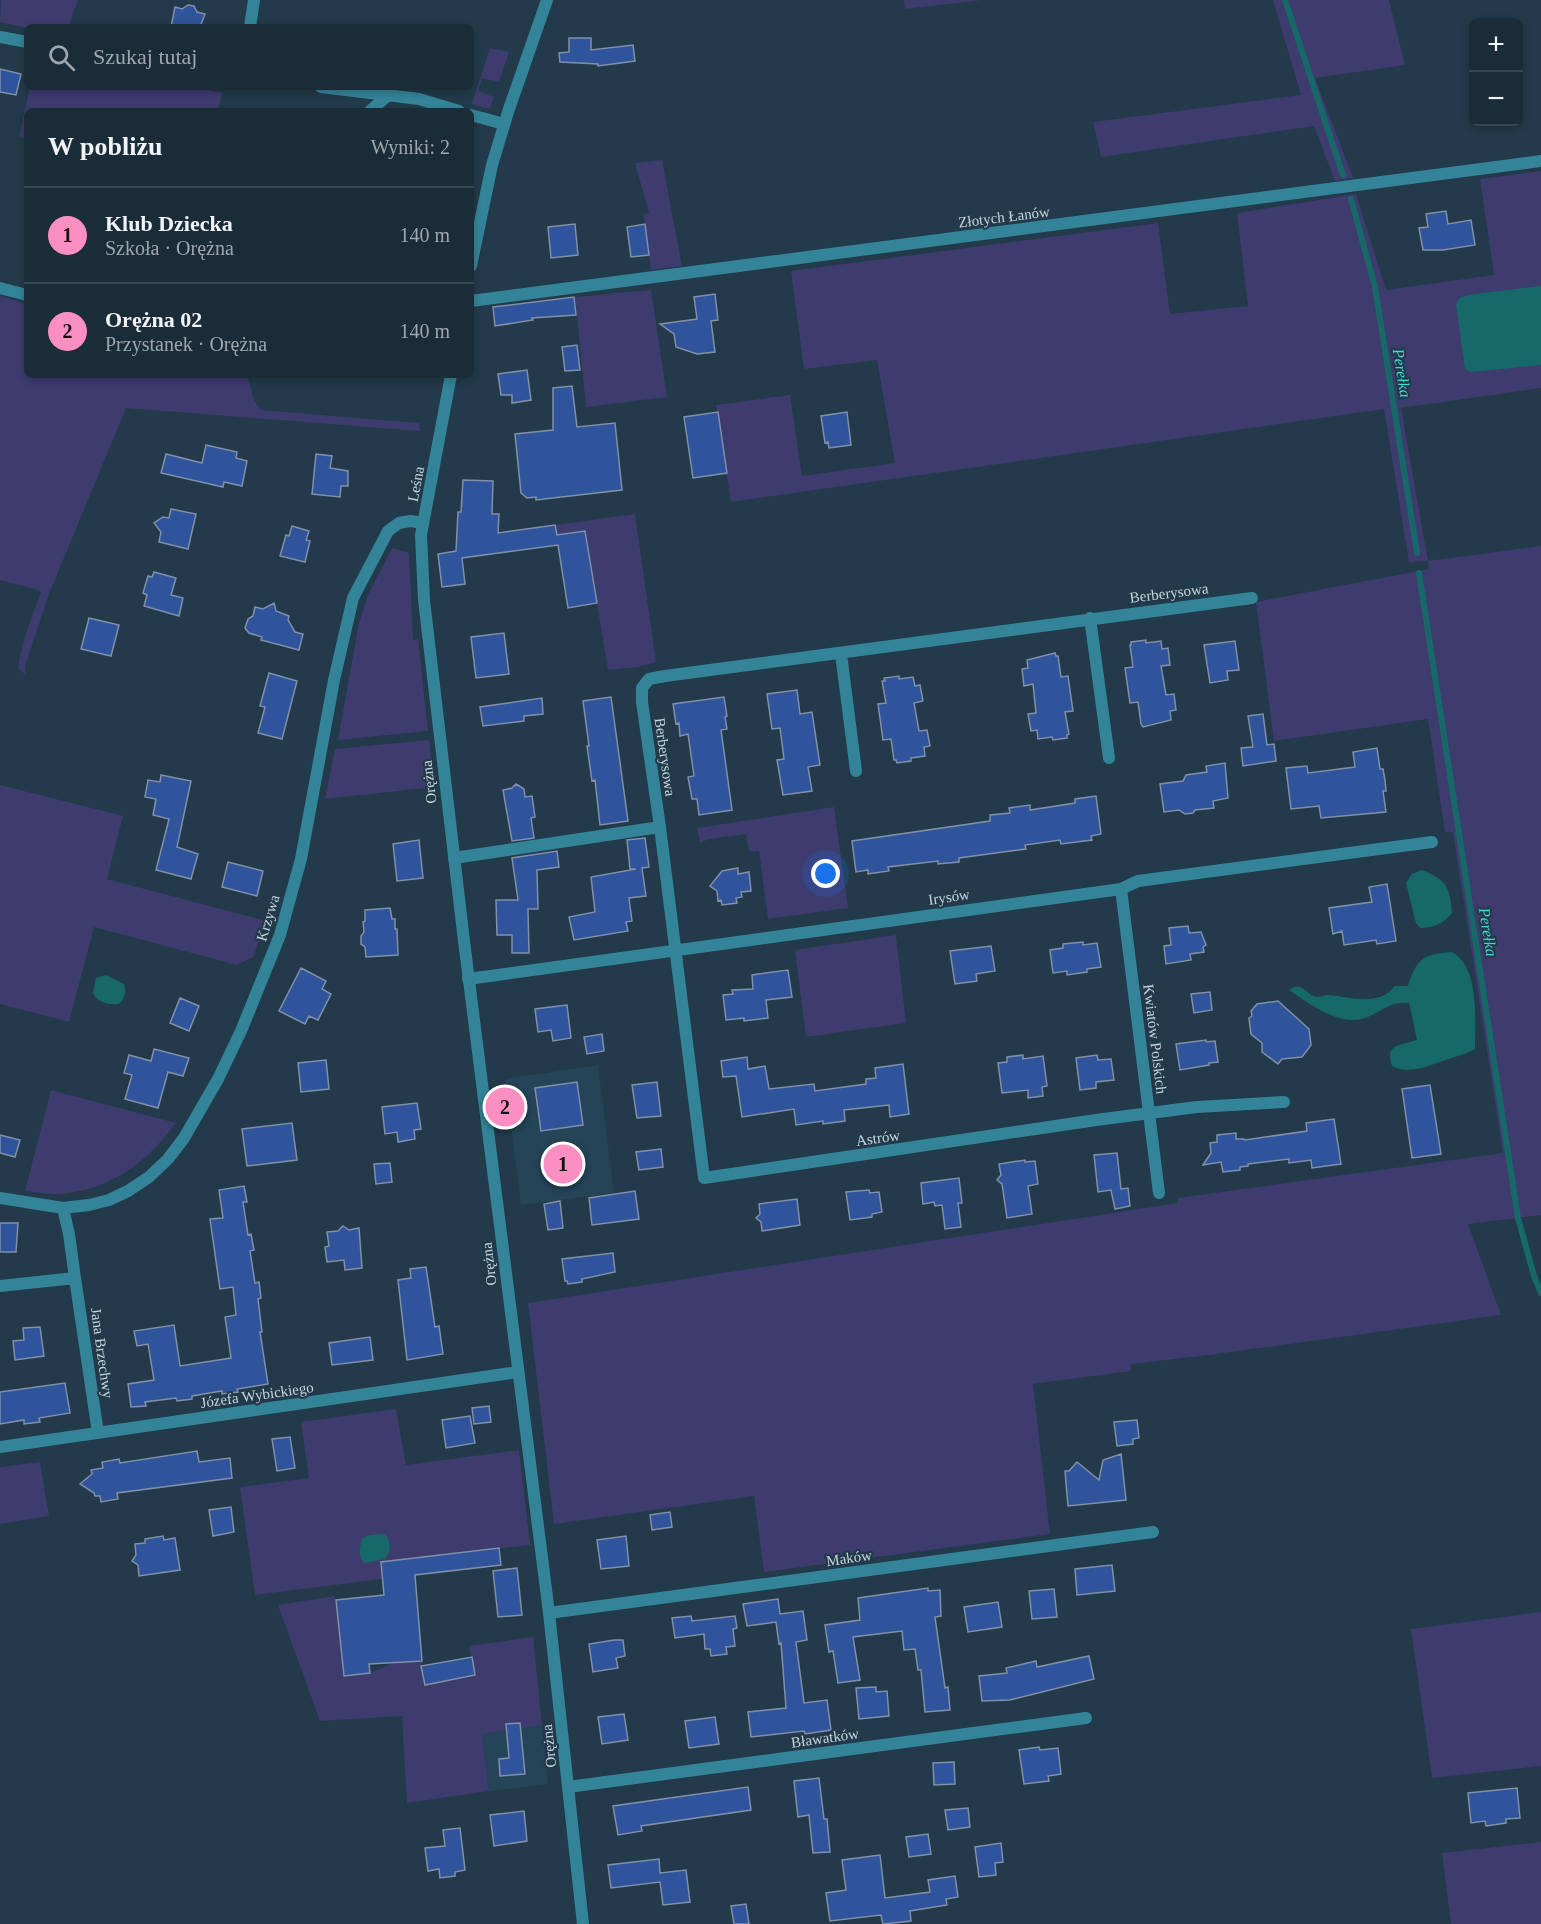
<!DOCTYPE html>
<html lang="pl">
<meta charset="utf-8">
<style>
body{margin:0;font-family:"Times New Roman",serif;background:#233440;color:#f1f3f6}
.controls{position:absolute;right:18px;top:18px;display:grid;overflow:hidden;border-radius:9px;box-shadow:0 3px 9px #0003}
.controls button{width:54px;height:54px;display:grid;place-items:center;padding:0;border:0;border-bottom:2px solid #384853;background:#1a2c38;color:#f1f3f6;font:30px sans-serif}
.you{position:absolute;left:826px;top:874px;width:21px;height:21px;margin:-15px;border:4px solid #fff;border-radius:50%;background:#1a73e8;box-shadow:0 0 0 9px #1a73e833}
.badge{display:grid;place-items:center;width:39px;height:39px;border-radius:50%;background:#fc8fc2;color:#111;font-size:20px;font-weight:700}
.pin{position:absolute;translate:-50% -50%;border:3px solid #fff;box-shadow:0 2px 6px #0006}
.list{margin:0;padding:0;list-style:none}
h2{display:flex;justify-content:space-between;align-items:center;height:78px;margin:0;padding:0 24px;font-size:26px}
h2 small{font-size:20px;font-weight:400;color:#9fa7ae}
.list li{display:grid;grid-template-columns:39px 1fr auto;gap:18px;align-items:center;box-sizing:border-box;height:96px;padding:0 24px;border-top:2px solid #384853}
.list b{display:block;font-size:22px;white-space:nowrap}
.list p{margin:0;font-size:20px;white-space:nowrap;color:#9fa7ae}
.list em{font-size:20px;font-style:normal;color:#9fa7ae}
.icon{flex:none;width:33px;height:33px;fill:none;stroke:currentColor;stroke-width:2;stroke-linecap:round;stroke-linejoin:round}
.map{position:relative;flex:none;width:1541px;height:1924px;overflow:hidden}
.search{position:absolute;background:#1a2c38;box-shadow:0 3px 9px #0003;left:24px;top:24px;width:450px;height:66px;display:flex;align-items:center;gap:15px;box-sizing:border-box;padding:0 21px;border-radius:9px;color:#9fa7ae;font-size:22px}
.panel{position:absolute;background:#1a2c38;box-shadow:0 3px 9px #0003;left:24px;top:108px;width:450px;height:270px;border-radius:9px}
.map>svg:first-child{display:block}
.built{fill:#254458}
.green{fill:#3e3b6f}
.water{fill:#176969}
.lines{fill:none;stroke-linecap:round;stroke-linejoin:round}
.stream{stroke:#176969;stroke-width:6}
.building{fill:#2f549c;stroke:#818fa8;stroke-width:1.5}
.minor{stroke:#338498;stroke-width:12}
.tertiary{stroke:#338498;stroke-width:12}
.labels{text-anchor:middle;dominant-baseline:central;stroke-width:4.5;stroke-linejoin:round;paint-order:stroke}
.street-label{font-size:15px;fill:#c7d5df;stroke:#223a4a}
.water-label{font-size:16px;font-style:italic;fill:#3fd7d7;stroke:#223a4a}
</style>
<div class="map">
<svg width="1541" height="1924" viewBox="0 0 1541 1924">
<rect width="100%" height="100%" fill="#223a4a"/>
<path class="built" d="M598 1065 614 1193 521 1205 505 1079Z
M542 1725 548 1784 489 1791 482 1734Z"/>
<path class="green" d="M1 0H78L68 27 27 28 0 22Z
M904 0H982L905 9Z
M1273 0H1389L1405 65 1315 78 1353 178 1335 181 1314 126 1101 157 1093 122 1301 95Z
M490 48 509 52 499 82 482 78 478 91 494 97 490 109 472 104Z
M30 87H194L222 93 218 111H27V139L19 137Z
M662 160 682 266 651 270 644 214 649 213 635 163Z
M1541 171V388L1401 408 1428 561 1541 546V1215L1468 1224 1501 1315 1209 1355 1131 1364V1371L1033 1384 1050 1534 764 1572 754 1496 554 1524 528 1303 1178 1203V1198L1503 1153 1453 832H1445L1428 719 1274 741 1256 602 1429 569 1428 561 1409 562 1384 409 731 502 716 405 790 395 802 476 895 463 877 360 804 369 791 271 1158 223 1170 314 1248 306 1237 213 1356 194 1386 290 1494 275 1480 179Z
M651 290 667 397 586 407 575 297Z
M0 296 27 304V375H247L254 400 261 410 419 423 420 431 126 408 49 594 25 666 26 676 18 667C22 641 32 617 41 591L0 580Z
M635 514 656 662 638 667 608 670 585 531 557 535 555 525Z
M392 548 409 553 413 640 418 639 428 731 338 740 359 623 368 595Z
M429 740 434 787 325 799 335 749Z
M0 785 123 816 107 879 266 921 253 957 237 965 94 927 69 1022 0 1004Z
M834 807 848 908 768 919 759 851H749L746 834 709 839 700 843 697 828Z
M896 935 906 1023 806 1037 795 950Z
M51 1090 176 1123C147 1162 112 1189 62 1194 50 1195 37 1192 25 1191Z
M396 1409 406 1465 519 1450 530 1545 381 1562 382 1579 255 1595 240 1487 309 1478 301 1422Z
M40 1462 49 1516 0 1524V1467Z
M335 1596 344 1675 370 1673 393 1663 422 1661 425 1685 475 1675 469 1646 533 1637 542 1725 482 1734 489 1791 407 1803 402 1716 320 1721 278 1605Z
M1541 1612V1766L1432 1778 1411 1629Z
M1541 1842V1924H1451L1442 1853Z"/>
<path class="water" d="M1541 286V365L1471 372 1465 369 1456 304 1460 298 1468 295Z
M1422 870C1447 880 1450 887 1452 913 1444 923 1434 928 1420 928L1416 923 1406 883 1412 874Z
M1452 952C1480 967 1475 1021 1475 1049 1462 1056 1456 1056 1443 1061 1428 1066 1408 1075 1392 1066 1384 1043 1401 1046 1417 1040L1409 1003C1392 1001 1385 1009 1370 1016 1343 1030 1310 1004 1289 990 1302 979 1307 997 1318 997 1322 997 1324 995 1328 995 1351 997 1378 1007 1395 986H1408C1417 958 1423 954 1452 952Z
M106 975 124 984C126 991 125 999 119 1004 109 1005 98 1003 93 993L96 978Z
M384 1534C392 1540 391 1552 385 1559L365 1563C357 1556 360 1548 362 1538L370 1535Z"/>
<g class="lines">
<path class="stream" d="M1285 0 1343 175
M1351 199 1375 287 1417 553
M1419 573 1518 1218 1534 1276 1541 1293"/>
</g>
<path class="building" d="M188 5 194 6 197 12 205 14 200 27H171L175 7 182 9Z
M569 38H591V50L633 45 635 61 598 66V64L560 62 559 53 569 52Z
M0 69 21 74 16 95 0 92Z
M1446 211 1448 224 1471 220 1475 245 1443 250H1423L1419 228 1428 227 1426 214Z
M575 224 578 255 551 258 548 227Z
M645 224 649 255 631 257 627 227Z
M715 294 718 320 711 321 715 352 697 354 676 347 674 334 660 324 697 319 694 297Z
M574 297 576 315 532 318 533 320 495 326 493 307Z
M577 345 580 370 565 371 562 347Z
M527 370 531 400 512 403V395H501L498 374Z
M572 386 577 427 615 423 622 490 536 500V497L527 498 521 493 515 434 553 430V388Z
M718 412 727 473 693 478 684 417Z
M847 412 851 445 829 448 828 442 825 443 821 416Z
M206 445 237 452 236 458 247 461 242 486 224 482 223 487 161 473 166 454 202 463Z
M316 454 332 456 330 468 348 471V486H341L340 497 312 494Z
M463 480 493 481 492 514H499L498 533 555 525 557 535 585 531 597 603 568 608 558 545 462 558 465 584 442 587 438 554 456 551 458 512H461Z
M171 509 196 514 188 549 159 542 161 532 154 523 163 517 169 518Z
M292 526 309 531 306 540 310 541 305 562 280 556 286 535 289 536Z
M154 572 176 578 171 595 183 598 179 616 144 606 147 595 143 593 148 576 152 577Z
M274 603 276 611 289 616 288 620 295 632 303 634 299 650 261 640 262 637 249 633 245 628 248 619 253 616 255 607 263 609Z
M89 618 119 625 111 656 81 649Z
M504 633 509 674 476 678 471 637Z
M1146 640V643L1161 641 1162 649 1168 648 1170 665 1161 666 1166 695 1174 694 1176 710 1170 711 1171 720 1143 727 1141 724 1138 702 1130 703 1125 668 1133 667 1130 645H1131V642Z
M1235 641 1239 670 1227 671 1228 680 1210 683 1204 645Z
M1055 653 1056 656H1058L1061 677 1068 676 1073 711 1065 712 1069 734 1067 735V738L1053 740 1052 737 1038 739 1037 730 1031 731 1028 714 1036 713 1033 684 1024 686 1022 669 1028 668 1027 660Z
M269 673 297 681 282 739 258 733 265 707 260 706Z
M899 676V679L913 677 915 686 920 685 923 701 914 703 919 731 927 730 930 746 924 747 925 756 911 758V761L897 763 896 760H894L891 739 883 740 878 704 886 703 882 681H885L884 678Z
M797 690 800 714 812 712 820 765 808 767 812 791 783 795 777 760 784 759 780 728 772 729 767 694Z
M611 697 628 821 600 825 595 780 592 781 587 746H589L583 701Z
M724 697 727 716 725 717 727 729 721 730 732 810 699 815 697 799H692L688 777 694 776 688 734 680 736 679 723 676 724 673 704Z
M542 698 543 714 524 716V721L483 726 480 707Z
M1263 714 1267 745 1274 744 1276 761 1243 766 1241 748 1253 747 1248 716Z
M1377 748 1380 769H1383L1385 780 1386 791H1383L1386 812 1321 818 1319 806 1291 809 1286 768 1307 766 1308 773 1355 767 1353 752Z
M1225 763 1228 798 1213 801 1214 808 1195 810 1193 813 1185 814 1179 810 1164 812 1160 784 1183 781 1186 775 1207 772 1206 766Z
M161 775 191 781 177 847 198 854 191 879 156 870 169 819 153 815 156 799 145 797 148 780 160 782Z
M516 784 524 789 525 797 532 796 535 817 531 818 534 838 512 841 503 790 512 788Z
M1096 796 1101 834 1091 836 1092 840 1061 844 1060 840 1025 845 1026 849 959 858V862L938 864V861L888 867 889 871 868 874V870L856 872 852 841 990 821V815L1010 813 1009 808 1030 805V810L1075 803V799Z
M645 838 649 867 642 868 646 896 629 898 632 921 626 922 628 931 574 940 569 917 595 912 591 877 636 869H630L627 840Z
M419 840 423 878 397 881 393 844Z
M557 851 559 867 537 870 538 909H528L529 953H512V935H497L496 900H518L512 858Z
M228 862 263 871 257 896 222 887Z
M738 868V874L749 872 751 891 741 892 742 897 736 898 737 903 722 905 721 900 718 901 717 891 710 886 722 871Z
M1387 884 1396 941 1377 944 1376 940 1344 945 1342 931 1333 934 1329 908 1372 902 1369 887Z
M390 908 392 919H395V929H397L398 955 366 957 365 947 361 944V936L364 932 363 922 365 921V910Z
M1188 926 1189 933 1201 932 1206 945 1203 947 1204 952 1190 954 1191 960 1166 964 1164 946 1171 945 1169 928Z
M1083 942V945L1097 943 1101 967 1087 969V972L1067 975V971L1053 973 1050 950 1063 948V944Z
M991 946 995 971 976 974 977 981 955 984 950 951Z
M301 968 326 981 322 989 331 994 318 1020 309 1016 305 1024 279 1011Z
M788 970 792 997 766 1000 768 1018 744 1021V1018L726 1020 723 995 733 994 732 990 753 989 752 975Z
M1210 992 1212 1010 1194 1013 1191 994Z
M180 998 199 1006 189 1031 170 1023Z
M1278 1001 1309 1029 1311 1045 1302 1057 1282 1059 1278 1064 1262 1052V1043L1251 1034 1249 1018 1252 1016 1251 1011 1257 1004Z
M567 1005 571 1038 553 1041 551 1030 538 1032 535 1009Z
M602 1034 604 1051 587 1054 584 1037Z
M1206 1040V1042L1215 1041 1218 1062 1209 1063V1065L1180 1070 1176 1044Z
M154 1049 189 1058 183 1076 168 1072 158 1108 125 1099 132 1075 124 1073 129 1055 151 1061Z
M1023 1055V1059L1043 1056 1047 1086 1042 1087 1043 1096 1028 1098V1090L1002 1093 998 1063 1007 1062V1057Z
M1097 1055 1098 1060 1111 1059 1114 1080 1096 1082V1088L1080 1090 1076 1058Z
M747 1057 748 1069 765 1066 769 1089 814 1084 815 1091 866 1084V1079L876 1078 875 1068 903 1064 909 1114 890 1117 889 1105 844 1110 845 1121 823 1124V1121L796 1125 794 1109 742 1117 736 1076 723 1077 721 1061Z
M326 1060 329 1089 301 1092 298 1063Z
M577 1082 583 1125 541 1131 535 1088Z
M657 1082 661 1116 637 1118 632 1085Z
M1430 1085 1441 1154 1412 1158 1402 1089Z
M417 1103 421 1129 414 1130 415 1139 398 1142 397 1132 385 1134 382 1107Z
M1334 1119 1341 1164 1312 1168 1311 1160 1289 1163V1159L1248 1164V1166L1240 1167V1170L1223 1172 1221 1162 1203 1165 1211 1153 1210 1143 1217 1142V1135L1236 1133V1139H1244L1245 1140 1307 1131 1306 1123Z
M292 1123 297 1160 247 1166 242 1129Z
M0 1135 20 1140 15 1157 0 1153Z
M661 1149 663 1167 639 1170 636 1152Z
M1117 1153 1121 1189 1128 1188 1130 1206 1115 1209 1111 1190 1098 1192 1094 1155Z
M1025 1160V1162L1035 1161 1038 1184 1028 1186 1032 1214 1007 1218 1002 1184 997 1180 1001 1175 999 1164Z
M390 1163 392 1182 376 1184 374 1164Z
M959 1178 962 1203H958L961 1227 945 1229 942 1205 935 1206 934 1202 923 1204 921 1183Z
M244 1186 247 1202H243L248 1235 251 1234 254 1250 250 1251 255 1283 259 1282 261 1298 258 1299 262 1332H260L268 1384 237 1389 238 1392 222 1394V1391L192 1396V1399L177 1401 176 1398 145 1402 146 1406 131 1407 128 1384 154 1380 148 1344 137 1346 134 1331 174 1325 180 1366 231 1358 225 1317 236 1315 233 1287 220 1289 210 1219 223 1218 219 1190Z
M869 1190 870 1193 879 1192 882 1212 872 1214V1217L850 1220 846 1192Z
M635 1191 639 1219 592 1225 589 1198Z
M797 1199 800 1225 762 1231 761 1222 756 1218 760 1214 759 1204Z
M560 1201 563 1228 548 1230 544 1204Z
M0 1223H18L16 1252H0Z
M343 1226 349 1230 359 1228 362 1268 345 1270 344 1260 327 1262 325 1247 329 1246 327 1232 338 1231Z
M613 1253 615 1272 582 1279V1282L568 1284 567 1281H565L562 1259Z
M426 1267 435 1327 439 1326 443 1354 407 1360 398 1280 411 1278 410 1269Z
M40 1327 44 1356 15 1360 13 1341 24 1340 23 1328Z
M370 1337 373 1360 332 1365 329 1343Z
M65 1383 70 1413 39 1418 40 1422 24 1424V1420L0 1424V1392Z
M489 1406 491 1422 474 1424 472 1408Z
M470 1416 475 1443 446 1448 442 1420Z
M1137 1420 1139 1438 1133 1439V1444L1117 1446 1114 1422Z
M290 1437 295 1468 277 1471 272 1439Z
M197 1451 199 1462 230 1458 232 1478 117 1493 118 1499 101 1502 100 1496H95L94 1493 80 1484 92 1474 91 1470 103 1468 102 1462 119 1459 120 1463Z
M1121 1454 1126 1500 1068 1506 1065 1471H1069L1077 1462 1099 1480 1103 1460Z
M231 1507 234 1532 213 1536 209 1510Z
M670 1512 672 1527 652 1530 650 1515Z
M163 1536 164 1540 175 1538 180 1570 139 1576 138 1565 132 1561 136 1555 135 1544 145 1543V1539Z
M626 1536 629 1566 601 1569 597 1540Z
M499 1548 501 1565 415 1575 422 1661 369 1664 370 1673 344 1676 336 1600 384 1595 381 1562Z
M1112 1565 1115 1591 1077 1595 1075 1569Z
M517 1568 522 1615 498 1617 493 1571Z
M928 1588V1591L940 1590 941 1616 935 1617 945 1688 948 1687 950 1710 925 1712 921 1670H918L915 1649 904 1650 902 1631 853 1637 860 1680 838 1683 833 1651 829 1652 825 1625 860 1620 858 1598Z
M1054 1589 1057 1617 1032 1619 1029 1591Z
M778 1599 780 1614 803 1611 807 1640 796 1642 804 1703 827 1700 831 1730 805 1734 804 1731 751 1737 748 1712 786 1708 781 1643 779 1644 776 1622 747 1626 743 1604Z
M998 1602 1002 1627 968 1632 964 1607Z
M691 1616 692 1621 735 1616 737 1628 733 1629 735 1646 726 1647 727 1654 711 1656 710 1649H705L704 1634 675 1638 672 1618Z
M614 1640H623L625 1656 616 1658 618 1668 593 1672 589 1644Z
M1089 1656 1094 1679 1010 1700 982 1701 979 1676 1007 1673 1006 1668 1036 1661 1037 1667Z
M472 1657 475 1675 425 1685 421 1666Z
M876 1687V1692L887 1691 889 1716 859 1719 856 1688Z
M624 1714 628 1740 602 1744 598 1717Z
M715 1717 719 1744 689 1748 685 1721Z
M520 1723 525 1774 500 1776 499 1759 509 1758 506 1724Z
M1039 1747 1040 1750 1058 1748 1061 1774 1048 1776 1049 1781 1024 1784 1019 1750Z
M954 1762 955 1784 934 1785 933 1763Z
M819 1778 824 1819H827L830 1852 813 1853 809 1815 798 1817 794 1781Z
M748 1787 751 1810 641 1826 642 1831 618 1835 613 1806Z
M1517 1788 1520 1818 1506 1819V1823L1486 1826 1485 1821 1471 1823 1468 1793Z
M968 1808 970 1827 948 1830 945 1810Z
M524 1811 527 1841 494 1846 490 1815Z
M460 1828 465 1870 455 1872V1876L440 1878 439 1869 428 1871 425 1848 445 1846 443 1830Z
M928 1834 931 1854 909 1857 906 1837Z
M1001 1843 1003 1862 995 1863 996 1875 979 1877 975 1847Z
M880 1855 885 1898 930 1892 928 1880 955 1876 958 1897 946 1899 947 1905 910 1911 911 1921 883 1924 881 1915 830 1921 826 1893 846 1890 842 1860Z
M659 1859 660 1873 686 1870 690 1902 663 1905 660 1882 611 1888 608 1865Z
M746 1904 749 1924H734L731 1906Z"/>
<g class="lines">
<path class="minor" d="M250 27 254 0
M0 37 27 42
M321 87 419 99 459 111
M370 111 387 96
M471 115 504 124
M0 288 27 295
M471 301 1541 161
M1252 598C1056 623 861 651 665 676L649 679 642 688V702L660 827 704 1178 1096 1120 1197 1107 1284 1102
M1090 618 1109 758
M841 654 856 771
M454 858 660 827
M1121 889 1159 1193
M468 979 1121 889 1138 881 1432 842
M0 1198 63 1208 89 1205 109 1200 128 1191 149 1177 168 1159 184 1138 218 1079 241 1031 280 935 301 859 334 680 353 598 388 531 399 523 410 521 423 523
M63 1208 69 1234 75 1278
M0 1286 75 1278 98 1433
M0 1447 518 1372
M549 1613 1153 1532
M568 1787 1086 1718"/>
<path class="tertiary" d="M471 266 492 165 509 109 547 0
M451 375 421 535 424 600 464 941 549 1613 583 1924"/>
</g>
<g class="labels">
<g class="street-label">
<text transform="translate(1004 217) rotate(-7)">Złotych Łanów</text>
<text transform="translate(416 484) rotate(-79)">Leśna</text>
<text transform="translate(1169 593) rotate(-7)">Berberysowa</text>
<text transform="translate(665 757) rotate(82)">Berberysowa</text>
<text transform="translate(429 782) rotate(-97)">Orężna</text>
<text transform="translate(949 897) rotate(-8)">Irysów</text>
<text transform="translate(268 918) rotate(-73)">Krzywa</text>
<text transform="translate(1155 1039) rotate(83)">Kwiatów Polskich</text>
<text transform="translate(878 1138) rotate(-8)">Astrów</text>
<text transform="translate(489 1264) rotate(-97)">Orężna</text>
<text transform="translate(102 1353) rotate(82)">Jana Brzechwy</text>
<text transform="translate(257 1395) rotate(-8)">Józefa Wybickiego</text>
<text transform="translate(849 1558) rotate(-8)">Maków</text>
<text transform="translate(825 1738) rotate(-8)">Bławatków</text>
<text transform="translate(549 1746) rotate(-96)">Orężna</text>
</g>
<g class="water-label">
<text transform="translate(1402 373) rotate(81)">Perełka</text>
<text transform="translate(1488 932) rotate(81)">Perełka</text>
</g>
</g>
</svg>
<div class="controls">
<button>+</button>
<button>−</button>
</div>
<div class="you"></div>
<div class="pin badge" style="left:563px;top:1164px">1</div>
<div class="pin badge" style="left:505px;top:1107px">2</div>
<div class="search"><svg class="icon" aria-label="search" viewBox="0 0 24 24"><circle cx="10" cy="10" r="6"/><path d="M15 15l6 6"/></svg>Szukaj tutaj</div>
<section class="panel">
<h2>W pobliżu<small>Wyniki: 2</small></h2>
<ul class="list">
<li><span class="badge">1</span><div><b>Klub Dziecka</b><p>Szkoła · Orężna</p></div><em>140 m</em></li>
<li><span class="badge">2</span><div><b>Orężna 02</b><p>Przystanek · Orężna</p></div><em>140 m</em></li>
</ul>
</section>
</div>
